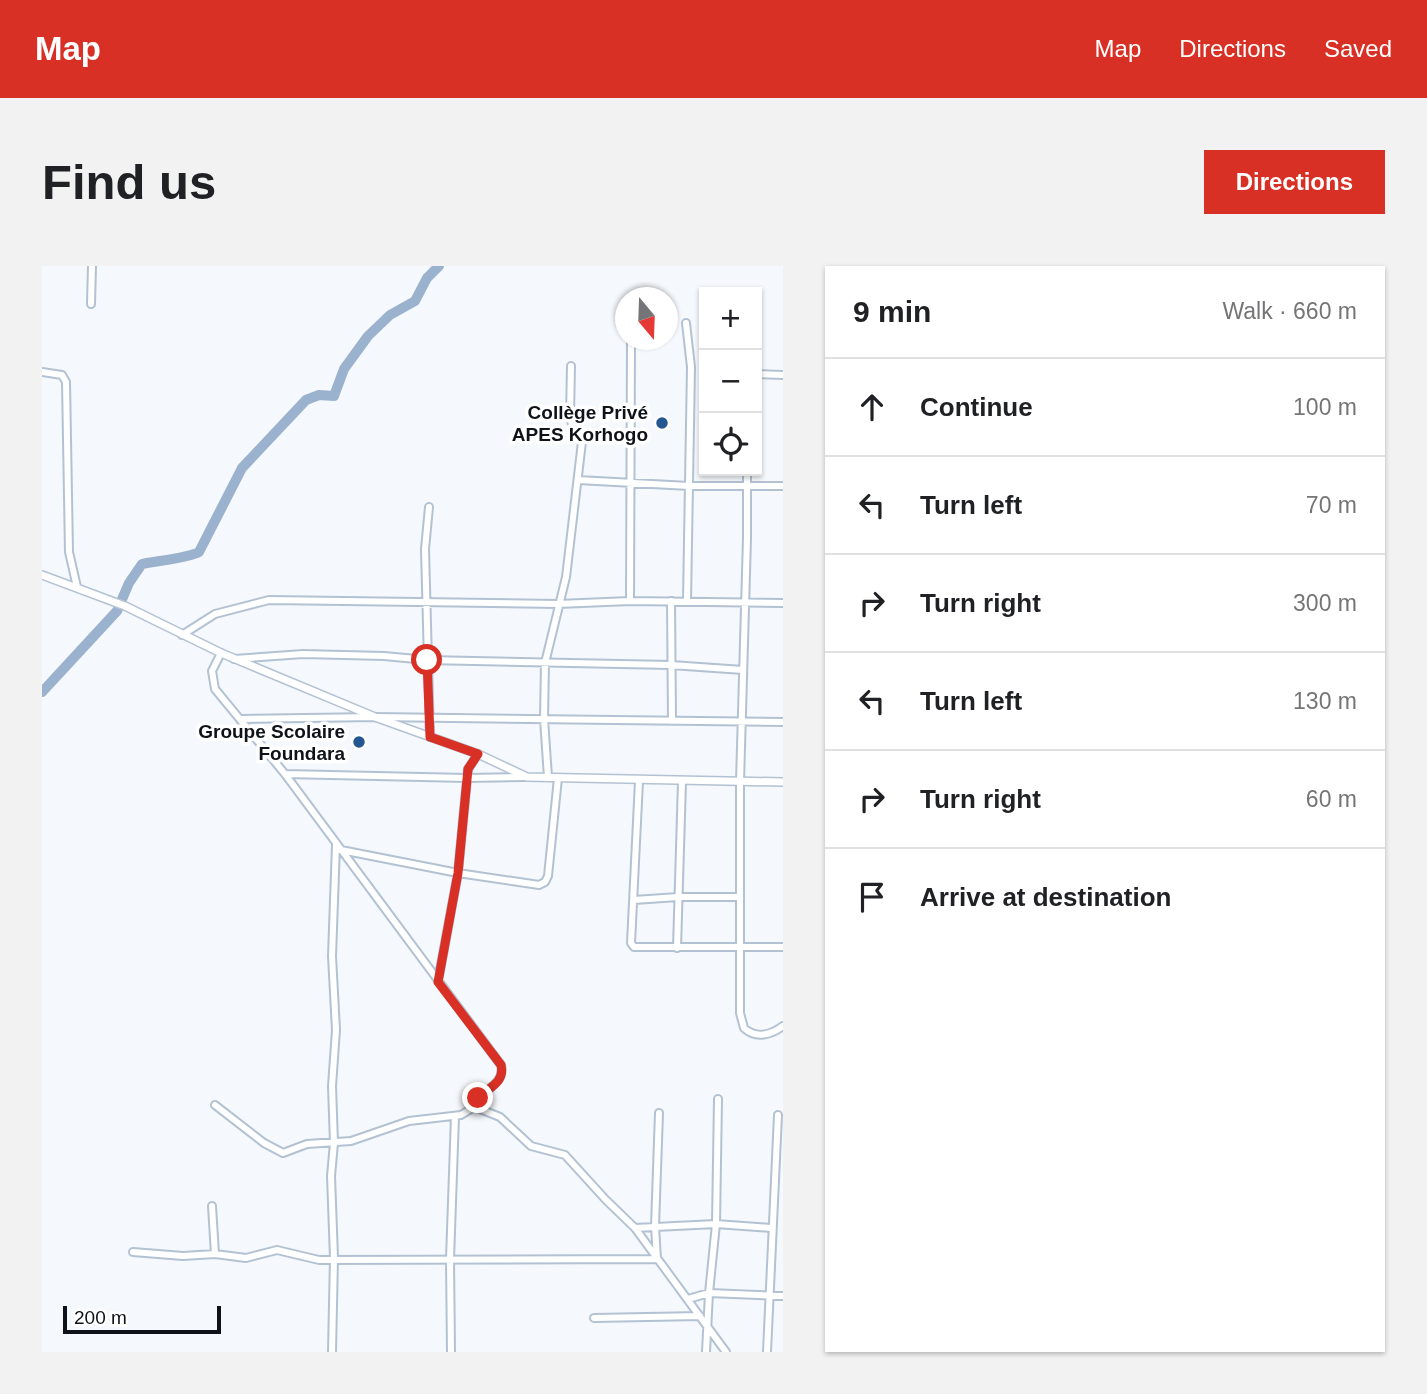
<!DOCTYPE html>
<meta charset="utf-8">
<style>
body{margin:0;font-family:Helvetica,sans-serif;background:#f2f2f2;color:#202124}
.controls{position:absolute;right:21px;top:21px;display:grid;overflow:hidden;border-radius:0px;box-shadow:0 2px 5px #0004}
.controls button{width:63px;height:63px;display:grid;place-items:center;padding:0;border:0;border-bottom:2px solid #e0e0e0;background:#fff;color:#202124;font:35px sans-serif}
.compass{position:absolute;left:573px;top:21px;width:63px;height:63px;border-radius:50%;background:#fff;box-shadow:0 2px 5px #0004;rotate:161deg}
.scale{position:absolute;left:21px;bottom:18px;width:158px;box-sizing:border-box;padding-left:7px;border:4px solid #0e1319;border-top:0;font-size:19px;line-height:24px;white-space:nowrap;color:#0e1319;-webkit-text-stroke:5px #fff;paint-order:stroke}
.stop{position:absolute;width:21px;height:21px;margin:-16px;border:5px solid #d93025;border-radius:50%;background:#fff}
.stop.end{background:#d93025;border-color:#fff;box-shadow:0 2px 7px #0008}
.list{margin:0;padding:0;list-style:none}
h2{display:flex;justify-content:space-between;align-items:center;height:91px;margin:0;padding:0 28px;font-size:30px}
h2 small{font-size:23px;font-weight:400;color:#757577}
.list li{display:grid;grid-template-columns:46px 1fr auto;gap:21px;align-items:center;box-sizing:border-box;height:98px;padding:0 28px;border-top:2px solid #e0e0e0}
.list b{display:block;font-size:26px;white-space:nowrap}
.list em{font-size:23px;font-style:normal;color:#757577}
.icon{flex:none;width:38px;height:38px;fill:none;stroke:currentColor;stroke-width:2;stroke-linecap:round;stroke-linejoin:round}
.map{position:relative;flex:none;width:741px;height:1086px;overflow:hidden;border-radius:0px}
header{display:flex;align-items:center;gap:42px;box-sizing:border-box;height:98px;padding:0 35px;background:#d93025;color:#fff}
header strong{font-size:33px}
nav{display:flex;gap:38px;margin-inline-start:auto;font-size:24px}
.intro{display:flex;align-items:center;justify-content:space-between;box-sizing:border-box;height:168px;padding:0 42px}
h1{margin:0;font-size:49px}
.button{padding:18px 32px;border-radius:0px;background:#d93025;color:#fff;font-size:24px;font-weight:700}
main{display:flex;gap:42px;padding:0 42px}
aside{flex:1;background:#fff;border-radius:0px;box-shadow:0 2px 5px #0004}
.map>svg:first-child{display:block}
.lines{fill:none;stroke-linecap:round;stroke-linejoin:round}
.river{stroke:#9bb2ce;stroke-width:10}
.minor-casing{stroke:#b3c2d3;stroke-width:10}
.tertiary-casing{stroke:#b3c2d3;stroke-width:10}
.minor{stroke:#fff;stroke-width:6}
.tertiary{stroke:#fff;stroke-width:7}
.route{stroke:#d93025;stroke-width:9}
.poi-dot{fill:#245790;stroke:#fff;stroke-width:2.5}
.labels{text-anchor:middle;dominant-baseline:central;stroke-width:7;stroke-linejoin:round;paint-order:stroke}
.poi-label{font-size:19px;font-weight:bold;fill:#0e1319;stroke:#fff;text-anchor:end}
</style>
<header>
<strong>Map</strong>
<nav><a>Map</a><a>Directions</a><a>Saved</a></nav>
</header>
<div class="intro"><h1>Find us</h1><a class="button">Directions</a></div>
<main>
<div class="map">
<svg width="741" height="1086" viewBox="0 0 741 1086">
<rect width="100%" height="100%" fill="#f5f8fc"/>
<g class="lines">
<path class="river" d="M0 426 75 345 87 317 100 298C113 295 147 292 157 286L200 202 264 134 277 129 292 130 302 103 326 70 348 49 373 35 385 12 397 0"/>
<defs>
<path id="minor" d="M49 38 50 0
M644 57 649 101 645 335
M0 106 20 109 24 116 27 286 35 321
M715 108 741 109
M705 205V272L698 516V747L702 762C714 773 729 769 741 760
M536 214 647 220H741
M387 241 383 283 388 471
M588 335 589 74
M629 335 630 455
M140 369 173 348 227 334 516 338 588 335 741 337
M192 393 261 388 342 390 385 394 629 399 701 404
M198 453 333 451 741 456
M243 508 425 512 482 511
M506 511 502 453 503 397 524 311 540 176 531 164 528 149 529 100
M597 515 589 677 592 681H741
M299 584 416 607 497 619 503 616 506 610 516 512
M592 634 636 631H697
M635 682 640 516
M396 715 416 607 426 503 436 488
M437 838 438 843 458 851 489 880 523 889 564 934 593 962 684 1086
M173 839 222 877 241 887 265 878 309 875 367 855 419 849 437 838 436 832C447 821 463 816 459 799L243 508 173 423 170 405 179 387
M170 940 173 988
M593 962 674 958 729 962
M91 986 141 990 173 988 204 992 235 984 277 994 615 993 613 960 617 847
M646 1033 667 1027 741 1030
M552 1052 658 1050
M290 1086 292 992 289 910 292 877 290 820 294 764 290 690 294 579
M409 1086 408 993 413 850
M664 1086 667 1027 674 958 676 833
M725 1086 736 849"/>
<path id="tertiary" d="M0 309 83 340 179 387 333 451 436 488 485 511 741 516"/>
</defs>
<use href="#minor" class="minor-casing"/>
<use href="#tertiary" class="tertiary-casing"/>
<use href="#minor" class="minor"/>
<use href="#tertiary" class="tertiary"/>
</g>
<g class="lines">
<path class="route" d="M385 394 388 471 436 488 426 503 416 607 396 716 459 799C463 816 448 821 436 832"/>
</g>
<g class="poi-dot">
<circle cx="620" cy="157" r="7"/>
<circle cx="317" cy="476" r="7"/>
</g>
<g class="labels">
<g class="poi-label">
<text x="606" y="146">Collège Privé<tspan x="606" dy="22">APES Korhogo</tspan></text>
<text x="303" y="465">Groupe Scolaire<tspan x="303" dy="22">Foundara</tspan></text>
</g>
</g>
</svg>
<div class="controls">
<button>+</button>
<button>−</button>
<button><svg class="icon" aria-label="locate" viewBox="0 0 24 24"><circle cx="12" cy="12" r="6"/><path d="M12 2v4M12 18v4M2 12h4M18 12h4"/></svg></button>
</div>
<svg class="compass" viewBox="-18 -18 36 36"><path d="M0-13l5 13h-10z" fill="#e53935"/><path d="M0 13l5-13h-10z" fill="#757577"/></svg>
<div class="scale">200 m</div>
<div class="stop" style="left:385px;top:394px"></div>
<div class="stop end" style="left:436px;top:832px"></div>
</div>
<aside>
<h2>9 min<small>Walk · 660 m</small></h2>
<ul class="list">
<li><svg class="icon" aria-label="ahead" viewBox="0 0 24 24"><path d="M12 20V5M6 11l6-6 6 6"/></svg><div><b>Continue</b></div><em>100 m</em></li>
<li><svg class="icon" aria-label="left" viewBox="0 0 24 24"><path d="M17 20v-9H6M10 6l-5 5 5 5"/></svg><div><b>Turn left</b></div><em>70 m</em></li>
<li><svg class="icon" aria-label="right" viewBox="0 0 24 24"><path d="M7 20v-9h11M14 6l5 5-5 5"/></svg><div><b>Turn right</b></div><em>300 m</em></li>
<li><svg class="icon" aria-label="left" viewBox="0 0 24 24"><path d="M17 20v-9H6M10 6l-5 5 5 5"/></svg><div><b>Turn left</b></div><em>130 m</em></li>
<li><svg class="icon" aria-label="right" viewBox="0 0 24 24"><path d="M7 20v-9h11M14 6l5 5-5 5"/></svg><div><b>Turn right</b></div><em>60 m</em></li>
<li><svg class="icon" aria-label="arrive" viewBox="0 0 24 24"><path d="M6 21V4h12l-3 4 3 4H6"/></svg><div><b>Arrive at destination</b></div></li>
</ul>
</aside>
</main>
